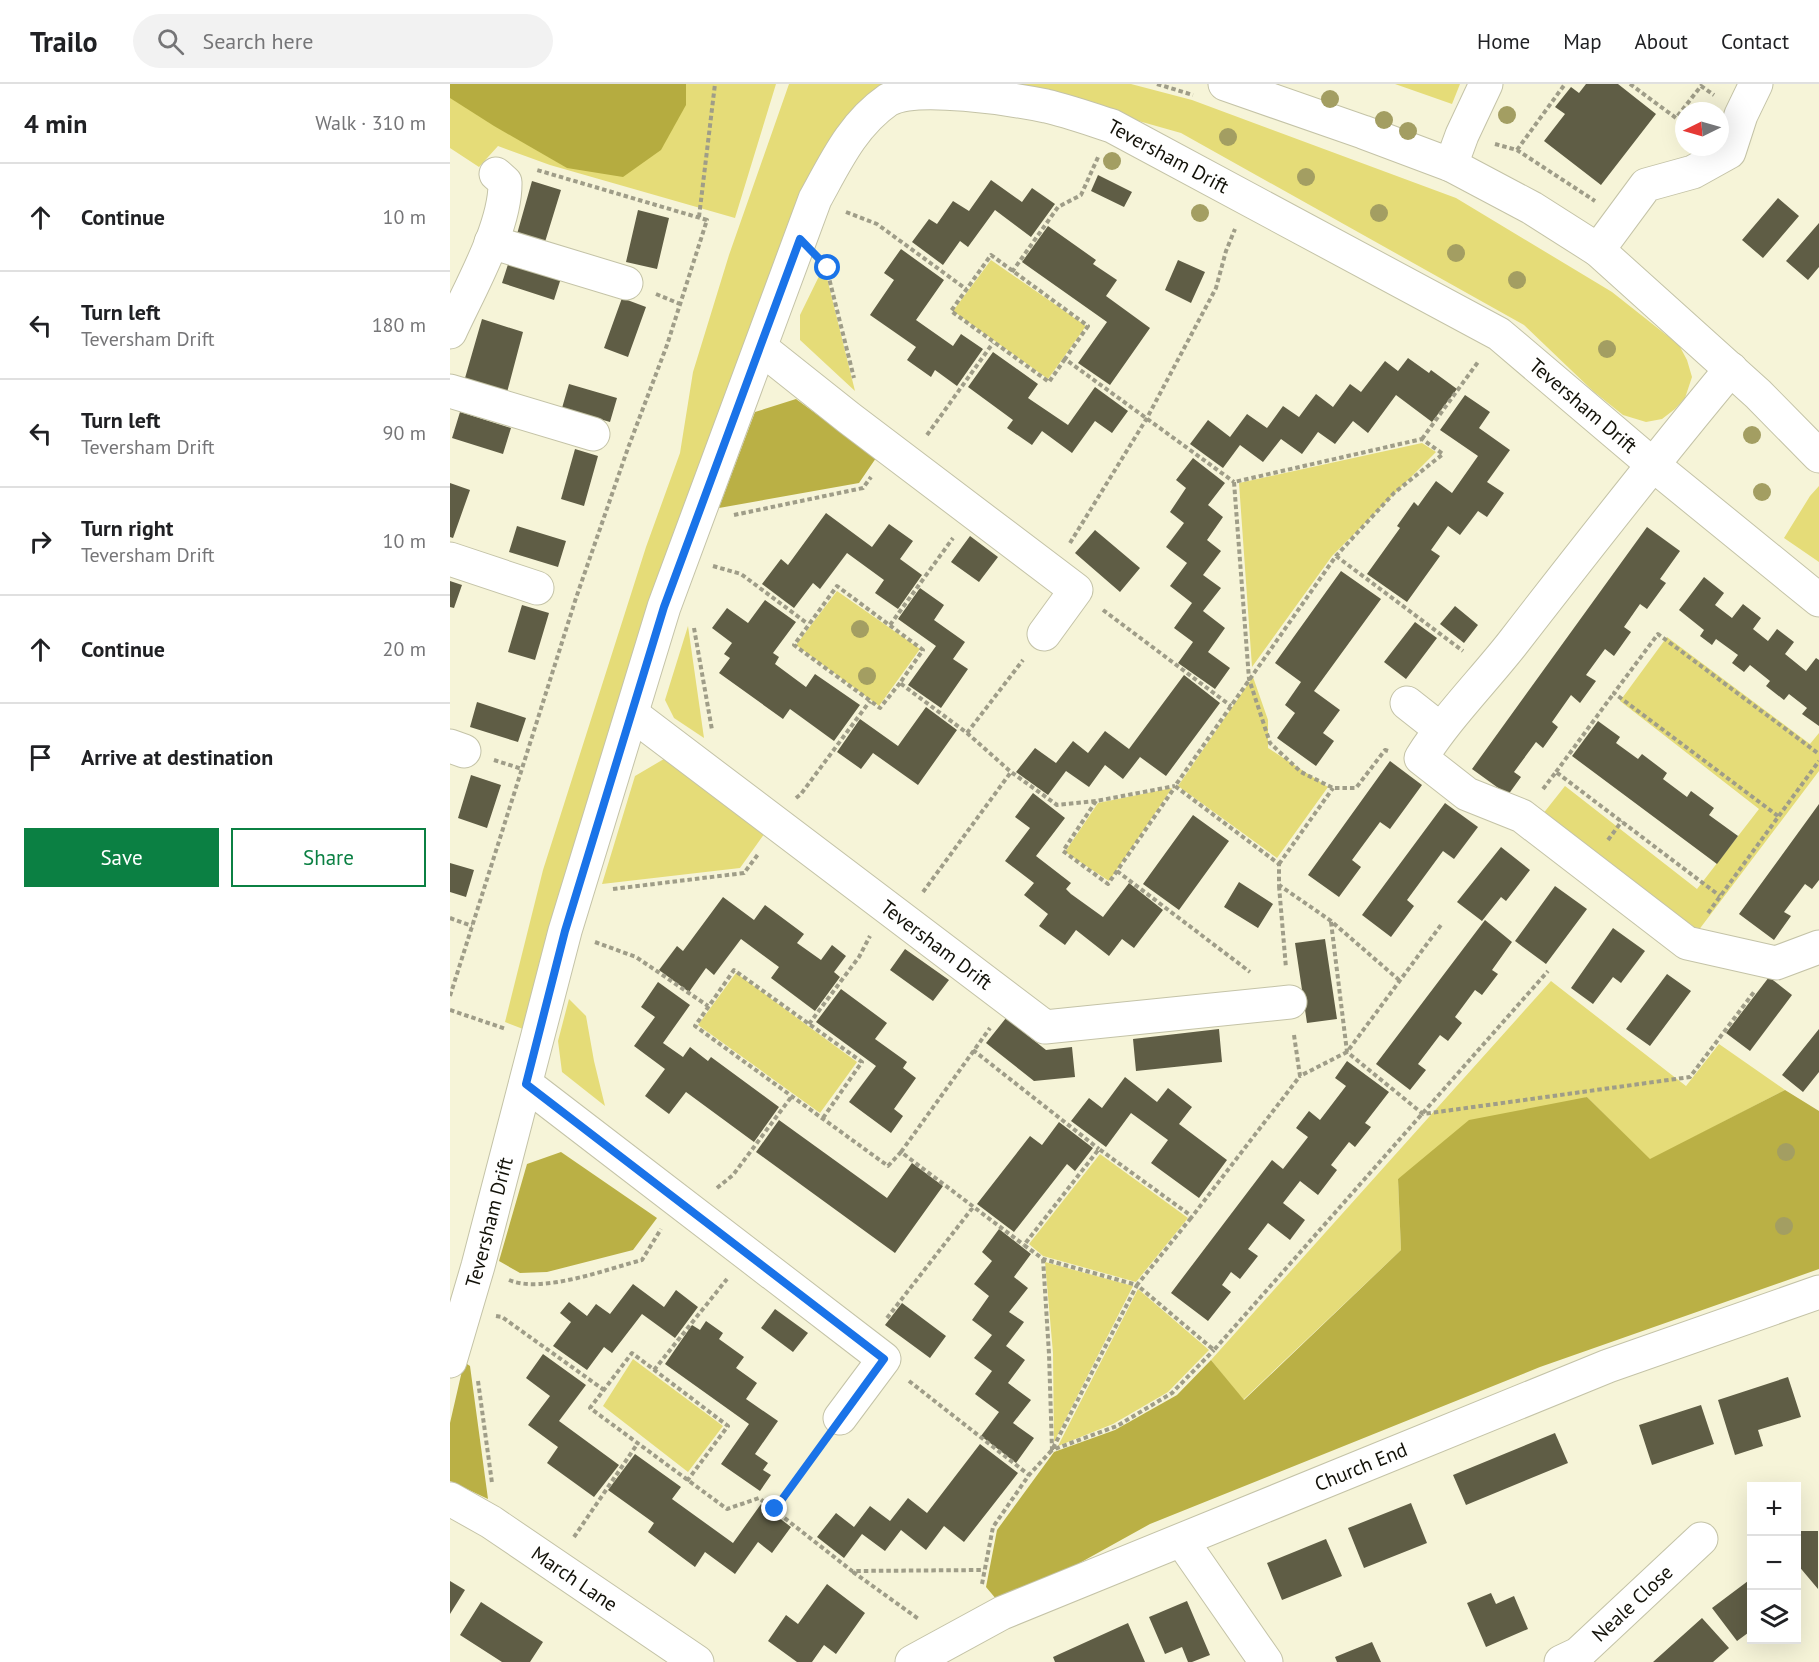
<!DOCTYPE html>
<meta charset="utf-8">
<style>
body{margin:0;font-family:"PT Sans",sans-serif;background:#f2f2f2;color:#202124}
.controls{position:absolute;right:18px;bottom:18px;display:grid;overflow:hidden;border-radius:0px;box-shadow:0 6px 24px #0002}
.controls button{width:54px;height:54px;display:grid;place-items:center;padding:0;border:0;border-bottom:2px solid #e0e0e0;background:#fff;color:#202124;font:30px sans-serif}
.compass{position:absolute;left:1225px;top:18px;width:54px;height:54px;border-radius:50%;background:#fff;box-shadow:0 6px 24px #0002;rotate:265deg}
.stop{position:absolute;width:18px;height:18px;margin:-14px;border:4px solid #1a73e8;border-radius:50%;background:#fff}
.stop.end{background:#1a73e8;border-color:#fff;box-shadow:0 2px 6px #0008}
.list{margin:0;padding:0;list-style:none}
h2{display:flex;justify-content:space-between;align-items:center;height:78px;margin:0;padding:0 24px;font-size:26px}
h2 small{font-size:20px;font-weight:400;color:#757577}
.list li{display:grid;grid-template-columns:39px 1fr auto;gap:18px;align-items:center;box-sizing:border-box;height:108px;padding:0 24px;border-top:2px solid #e0e0e0}
.list b{display:block;font-size:22px;white-space:nowrap}
.list p{margin:0;font-size:20px;white-space:nowrap;color:#757577}
.list em{font-size:20px;font-style:normal;color:#757577}
.actions{display:flex;gap:12px;padding:18px 24px}
.actions a{flex:1;padding:14px 0;border:2px solid #0b8043;border-radius:0px;text-align:center;font-size:21px;color:#0b8043}
.actions .main{background:#0b8043;color:#fff}
.icon{flex:none;width:33px;height:33px;fill:none;stroke:currentColor;stroke-width:2;stroke-linecap:round;stroke-linejoin:round}
.map{position:relative;flex:none;width:1369px;height:1578px;overflow:hidden}
header{display:flex;align-items:center;gap:36px;box-sizing:border-box;height:84px;padding:0 30px;background:#fff;border-bottom:2px solid #e0e0e0}
header strong{font-size:28px}
nav{display:flex;gap:33px;margin-inline-start:auto;font-size:21px}
.search{width:420px;height:54px;background:#f2f2f2;display:flex;align-items:center;gap:15px;box-sizing:border-box;padding:0 21px;border-radius:33px;color:#757577;font-size:22px}
main{display:flex}
aside{flex:1;background:#fff}
.map>svg:first-child{display:block}
.green{fill:#e5dc78}
.forest{fill:#bab045}
.water{fill:#b5ac40}
.building{fill:#5f5d45}
.lines{fill:none;stroke-linecap:round;stroke-linejoin:round}
.minor-casing{stroke:#c4c3a7;stroke-width:35}
.path{stroke:#9f9d88;stroke-width:4;stroke-dasharray:4.5 3;stroke-linecap:butt}
.minor{stroke:#fff;stroke-width:33}
.tree{fill:#a39e62}
.route{stroke:#1a73e8;stroke-width:8}
.labels{text-anchor:middle;dominant-baseline:central;stroke-width:6;stroke-linejoin:round;paint-order:stroke}
.street-label{font-size:20px;fill:#131209;stroke:#f6f4d8}
</style>
<header>
<strong>Trailo</strong>
<div class="search"><svg class="icon" aria-label="search" viewBox="0 0 24 24"><circle cx="10" cy="10" r="6"/><path d="M15 15l6 6"/></svg>Search here</div>
<nav><a>Home</a><a>Map</a><a>About</a><a>Contact</a></nav>
</header>
<main>
<aside>
<h2>4 min<small>Walk · 310 m</small></h2>
<ul class="list">
<li><svg class="icon" aria-label="ahead" viewBox="0 0 24 24"><path d="M12 20V5M6 11l6-6 6 6"/></svg><div><b>Continue</b></div><em>10 m</em></li>
<li><svg class="icon" aria-label="left" viewBox="0 0 24 24"><path d="M17 20v-9H6M10 6l-5 5 5 5"/></svg><div><b>Turn left</b><p>Teversham Drift</p></div><em>180 m</em></li>
<li><svg class="icon" aria-label="left" viewBox="0 0 24 24"><path d="M17 20v-9H6M10 6l-5 5 5 5"/></svg><div><b>Turn left</b><p>Teversham Drift</p></div><em>90 m</em></li>
<li><svg class="icon" aria-label="right" viewBox="0 0 24 24"><path d="M7 20v-9h11M14 6l5 5-5 5"/></svg><div><b>Turn right</b><p>Teversham Drift</p></div><em>10 m</em></li>
<li><svg class="icon" aria-label="ahead" viewBox="0 0 24 24"><path d="M12 20V5M6 11l6-6 6 6"/></svg><div><b>Continue</b></div><em>20 m</em></li>
<li><svg class="icon" aria-label="arrive" viewBox="0 0 24 24"><path d="M6 21V4h12l-3 4 3 4H6"/></svg><div><b>Arrive at destination</b></div></li>
</ul>
<div class="actions"><a class="main">Save</a><a>Share</a></div>
</aside>
<div class="map">
<svg width="1369" height="1578" viewBox="0 0 1369 1578">
<rect width="100%" height="100%" fill="#f6f4d8"/>
<path class="green" d="M0 0H326L285 134 100 81 48 62 29 83 0 64Z
M339 0H453L384 49 73 945 55 938 93 786 196 463 230 369 243 288 279 171Z
M528 0H681L742 16 1006 114 1162 208 1229 261 1237 276 1242 293 1235 314 1225 325 1212 335 1196 338 1173 331 1143 307 1074 241 731 49 625 19Z
M945 0H1010L1002 20Z
M541 176 636 242 598 295 503 227Z
M374 182 405 307 350 256V231Z
M972 359 986 368 882 472 802 583 789 399Z
M1369 402V478L1334 454 1360 412Z
M387 507 470 565 429 622 346 561Z
M238 542 254 654 224 634 215 616Z
M1217 553 1360 660 1369 649V687L1245 851 1077 750 1115 702 1247 805 1309 725 1170 617Z
M803 593 818 636V664L878 703 827 774 728 702Z
M219 672 317 746 290 784 152 800 185 692Z
M722 704 659 797 615 768 648 719Z
M286 889 407 978 370 1029 248 941Z
M1101 897 1236 1002 1269 960 1335 1006 1200 1076 1137 1013 948 1095 951 1166 793 1316 761 1276Z
M119 915 136 932 144 977 155 1022 112 988 108 957Z
M650 1070 738 1134 686 1198 593 1172 579 1160Z
M595 1178 683 1202 604 1358 603 1269Z
M688 1205 759 1266 718 1308 663 1340 608 1362Z
M183 1275 273 1342 238 1388 153 1322Z"/>
<path class="forest" d="M346 315 426 374 409 399 269 424 305 328Z
M1335 1006 1369 1027V1185L1090 1283 700 1440 552 1522 536 1503 547 1446 604 1368 665 1346 727 1311 761 1276 794 1316 951 1166 948 1095 1019 1036 1137 1013 1200 1075Z
M111 1068 207 1134 183 1166 97 1188 70 1189 49 1177 77 1080Z
M14 1278 20 1282 38 1415 0 1397V1339Z"/>
<path class="water" d="M0 0H236V21L211 66 173 93 117 84 44 42 0 14Z"/>
<path class="building" d="M1136 0H1168L1206 30 1151 101 1094 57 1115 30 1105 23 1121 3 1129 9Z
M648 91 682 108 674 123 641 107Z
M541 96 572 118 582 104 605 120 581 153 545 126 518 163 510 157 493 181 462 158 479 135 487 140 503 117 519 127Z
M82 97 111 106 95 158 67 150Z
M1328 114 1349 132 1313 174 1292 156Z
M188 126 219 134 207 185 176 178Z
M1369 139V183L1358 196 1336 177Z
M598 142 646 176 643 180 667 196 656 212 700 244 660 301 628 279 657 238 572 178Z
M451 165 494 196 466 236 503 262 511 250 533 265 507 302 485 286 481 293 457 276 466 263 420 231 444 196 434 189Z
M60 174 112 191 104 216 52 199Z
M728 176 755 188 741 219 715 206Z
M172 214 196 223 178 273 154 264Z
M32 235 73 248 55 316 13 301Z
M543 268 588 300 578 314 618 341 645 303 678 327 662 349 645 337 622 369 592 347 582 361 557 344 563 336 518 303Z
M958 274 979 289 981 286 1007 305 982 338 946 311 918 349 903 337 885 360 868 348 852 370 831 355 813 378 790 361 773 384 740 360 758 336 780 353 797 330 817 344 833 322 849 333 866 310 883 323 900 300 911 308 935 277 948 287Z
M119 300 167 314 160 338 112 324Z
M1015 311 1040 328 1029 344 1060 366 1037 398 1054 409 1037 433 1028 427 1010 451 998 442 981 466 990 472 957 518 917 490 950 444 947 442 964 418 968 422 986 397 1002 409 1028 372 990 346Z
M10 328 61 344 53 370 2 354Z
M125 365 148 372 134 422 111 415Z
M743 374 775 399 758 421 773 433 757 456 771 467 753 491 771 504 753 527 775 544 758 568 780 584 765 605 728 579 743 558 724 544 742 519 720 502 737 479 716 463 734 439 720 428 736 404 726 396Z
M0 399 20 406 3 454 0 453Z
M376 429 422 463 439 440 463 457 450 475 472 491 448 525 425 509 434 496 397 469 370 505 363 499 344 524 312 500 331 475 338 481Z
M67 442 116 457 108 483 59 468Z
M1197 443 1230 467 1210 495 1216 499 1197 525 1190 520 1174 543 1181 548 1164 572 1155 565 1136 591 1146 597 1130 619 1121 611 1102 638 1108 643 1093 664 1086 658 1064 688 1071 693 1058 711 1022 685Z
M645 446 690 484 670 508 625 469Z
M520 452 548 473 529 498 501 478Z
M891 487 931 515 864 607 890 626 873 649 884 657 866 682 827 654 845 629 835 621 851 598 825 579Z
M1254 493 1274 509 1265 521 1282 534 1293 520 1311 534 1303 545 1318 557 1327 545 1344 558 1335 570 1356 587 1366 574 1369 576V642L1352 630 1357 624 1339 610 1334 616 1316 602 1320 597 1300 581 1294 588 1282 579 1288 571 1266 555 1262 561 1250 552 1254 546 1229 526Z
M0 497 12 501 4 524 0 523Z
M470 504 494 521 484 536 515 558 503 575 518 585 491 624 458 601 486 562 448 535Z
M315 516 346 538 323 569 329 573 325 580 356 603 365 590 410 621 384 657 340 625 333 635 269 589 280 574 274 570 282 559 262 544 277 524 298 539Z
M72 521 99 529 85 576 58 568Z
M1005 522 1028 541 1014 559 990 540Z
M965 538 987 554 956 595 934 578Z
M734 591 770 619 716 692 690 673 673 695 655 681 639 703 616 687 598 711 566 688 585 664 606 679 623 657 638 669 655 647 679 665Z
M27 618 76 634 68 658 20 643Z
M476 623 507 646 468 701 423 669 411 685 387 668 410 635 448 662Z
M1148 637 1170 653 1166 659 1188 675 1192 670 1217 689 1213 695 1237 713 1241 707 1264 724 1259 731 1288 752 1267 780 1122 672Z
M940 677 972 701 940 745 930 738 902 776 911 783 889 813 858 791Z
M21 691 51 701 37 744 8 734Z
M583 709 615 734 586 772 621 799 616 805 621 810 653 833 679 799 713 826 684 864 672 855 659 872 626 846 615 861 589 842 598 830 574 811 584 799 555 777 580 744 565 733Z
M995 719 1028 743 1004 775 993 767 957 816 964 822 941 853 912 831Z
M1369 720V796L1362 805 1355 800 1334 828 1341 832 1324 856 1289 830Z
M743 731 779 757 729 826 693 800Z
M1051 763 1080 786 1056 817 1051 813 1032 837 1007 818Z
M0 779 24 786 16 813 0 808Z
M789 798 823 820 808 844 774 823Z
M1105 802 1137 825 1096 880 1065 857Z
M273 813 304 836 315 821 354 850 347 859 371 876 382 861 396 872 384 888 390 893 365 927 321 894 329 883 291 855 264 891 256 884 239 908 209 886 227 862 233 867Z
M1035 836 1062 858 1042 886 1048 890 1032 911 1025 906 1005 933 1012 939 998 957 990 951 968 980 976 986 960 1006 926 980Z
M1163 844 1195 867 1171 899 1163 893 1143 920 1121 904Z
M875 855 887 935 857 939 845 859Z
M455 865 499 896 483 917 440 886Z
M1217 890 1241 907 1200 962 1176 945Z
M1319 893 1342 911 1300 967 1276 949Z
M208 898 240 921 213 959 233 973 240 963 258 977 261 973 329 1023 304 1058 236 1008 219 1030 195 1012 215 985 184 962 205 933 191 923Z
M391 905 437 939 425 955 457 978 453 984 466 994 444 1025 453 1032 441 1049 399 1018 426 982 366 938Z
M556 934 596 966 622 963 625 993 584 997 536 959Z
M769 945 772 978 686 987 683 955Z
M1369 945V988L1353 1008 1332 991Z
M897 977 939 1008 915 1039 921 1043 905 1063 899 1058 881 1081 887 1086 868 1111 850 1097 833 1119 855 1136 840 1156 818 1139 798 1165 808 1172 790 1195 781 1188 772 1201 781 1208 758 1237 721 1209 822 1076 833 1085 858 1053 846 1044 859 1027 870 1036 896 1002 885 994Z
M675 993 707 1018 718 1004 742 1023 729 1040 777 1076 749 1114 701 1079 718 1056 681 1029 656 1063 621 1037 639 1014 652 1024Z
M329 1036 437 1114 462 1079 493 1102 445 1169 306 1068Z
M609 1038 643 1064 625 1087 617 1080 564 1148 527 1120 580 1052 592 1061Z
M549 1145 581 1170 564 1193 578 1204 559 1228 574 1238 556 1262 575 1276 558 1299 581 1316 563 1339 584 1354 566 1379 531 1352 549 1328 525 1310 542 1287 524 1274 542 1251 522 1236 539 1212 524 1200 542 1177 532 1168Z
M183 1200 214 1223 226 1206 248 1223 225 1254 192 1230 162 1269 154 1263 137 1286 103 1262 121 1238 110 1229 119 1218 137 1232 146 1220 160 1230Z
M452 1219 496 1252 480 1274 435 1241Z
M325 1225 358 1249 343 1268 311 1244Z
M256 1237 273 1249 269 1255 294 1273 286 1284 307 1299 296 1315 328 1337 305 1370 318 1379 313 1386 321 1391 310 1407 271 1380 299 1340 215 1280 242 1241 250 1246Z
M93 1270 136 1301 109 1337 169 1381 144 1413 97 1379 108 1363 78 1341 100 1312 76 1294Z
M1338 1293 1351 1333 1308 1346 1313 1362 1285 1371 1268 1316Z
M1251 1321 1264 1360 1202 1381 1189 1341Z
M1105 1349 1118 1379 1016 1421 1003 1391Z
M530 1360 568 1389 514 1458 494 1442 476 1466 451 1446 435 1467 412 1450 394 1474 367 1453 386 1429 404 1443 420 1422 440 1437 458 1414 477 1429Z
M185 1370 231 1403 222 1415 283 1459 311 1420 341 1443 322 1469 308 1458 285 1490 255 1468 245 1483 198 1448 204 1439 158 1406Z
M961 1419 977 1459 914 1484 898 1444Z
M1347 1447H1368V1505L1347 1480Z
M876 1455 892 1492 832 1516 817 1479Z
M1302 1494V1546L1287 1557 1262 1524Z
M0 1497 15 1506 0 1530Z
M377 1500 415 1529 386 1570 374 1561 362 1578H347L318 1557 336 1531 348 1540Z
M1041 1509 1046 1520 1064 1512 1078 1545 1036 1563 1017 1519Z
M737 1517 760 1571 742 1578H738L732 1563 715 1570 699 1533Z
M31 1518 93 1558 80 1578H52L10 1551Z
M1252 1534 1279 1564 1263 1578H1203Z
M678 1539 695 1578H605L603 1573Z
M922 1558 931 1578H887L885 1573Z"/>
<g class="lines">
<defs>
<g id="minor">
<path d="M775 0 913 48 1001 81 1082 124 1148 166 1308 310 1369 372"/>
<path d="M1001 81 1012 51 1036 0"/>
<path d="M41 158 176 199"/>
<path d="M1148 166 1196 101 1243 88 1279 68 1291 31 1306 0"/>
<path d="M0 248C19 206 56 143 55 98L46 90"/>
<path d="M311 264 399 334 626 506 594 550"/>
<path d="M1281 285C1206 375 1134 467 1062 560 1032 598 997 633 971 674L1017 710 1072 732 1237 859 1326 879 1369 863"/>
<path d="M0 307 143 350"/>
<path d="M0 475 87 504"/>
<path d="M957 619 990 645"/>
<path id="s1" d="M182 630 595 943 840 918"/>
<path d="M0 662 14 667"/>
<path d="M76 1000 434 1275 390 1334"/>
<path id="s2" d="M0 1277 28 1182 115 847 214 523 365 115C385 79 402 41 438 16 467 0 561 15 596 22 618 27 640 35 662 42L1049 250 1202 380 1369 516"/>
<path id="s3" d="M0 1415 41 1438 247 1578"/>
<path d="M732 1457 816 1578"/>
<path id="s4" d="M462 1578 552 1529 1158 1282 1369 1208"/>
<path id="s5" d="M1111 1578 1128 1570 1251 1455"/>
</g>
</defs>
<use href="#minor" class="minor-casing"/>
<path class="path" d="M707 0 743 11
M1180 0 1226 34 1251 2 1264 11
M1045 60 1067 66 1145 117
M1067 66 1115 0
M396 128 427 140 516 205
M249 133 265 0
M376 182 404 294
M562 188 608 123 631 111 649 71
M206 210 230 220
M615 275 599 298 501 227 541 171 638 242 615 275 784 398
M477 351 543 259
M972 355 1028 278
M284 431 413 404 421 393
M620 459 697 334 766 204 776 167 785 145
M886 472 1013 567
M263 482 291 490 358 540
M653 526 781 622
M440 541 503 454
M244 544 262 646
M450 599 430 624 344 561 387 502 473 566 450 599 517 649 561 688 607 721 646 717 725 702
M517 649 573 576
M938 667 935 666 906 704H883L851 688 820 659 799 595 784 398 972 355 993 370 944 409 886 472 725 702 829 780V801L881 837 949 896
M44 676 72 685
M1106 688 1164 609
M1093 705 1106 688 1270 812
M346 714 351 710 420 617
M646 717 613 767 658 800 725 703
M1328 732 1164 609 1208 550 1369 670
M1158 756 1172 737
M829 780 883 704
M667 787 800 888
M829 802 836 884
M163 805 294 789 309 769
M473 808 561 688
M1258 829 1369 677
M0 834 22 842
M881 838 897 968 973 1030 1240 993 1304 908
M145 858 186 873 258 922
M0 912 126 514 178 364 217 261 257 136 87 86
M0 926 56 945
M359 940 409 873 420 852
M844 951 850 992 897 968 991 841
M523 966 649 1065
M373 1034 412 978 284 886 245 942 438 1082 451 1068 574 1161
M451 1068 540 944
M267 1104 283 1091 342 1012
M741 1134 687 1201 593 1175 574 1161 649 1065 740 1131 741 1134 850 992
M593 1175 599 1270 602 1366 667 1342 722 1309 764 1266
M59 1196C92 1210 157 1185 192 1176L211 1145
M46 1232 52 1233 154 1306
M437 1234 524 1122
M204 1286 277 1195
M28 1297 42 1399
M459 1297 579 1391
M237 1397 278 1342 182 1269 140 1324 277 1425 309 1414 402 1487 534 1486
M325 1425 372 1360
M124 1453 188 1359
M403 1488 470 1536
M532 1500 543 1443 579 1391 602 1366 687 1201 764 1266 1098 887"/>
<use href="#minor" class="minor"/>
</g>
<g class="tree">
<circle cx="880" cy="15" r="9"/>
<circle cx="1057" cy="31" r="9"/>
<circle cx="934" cy="36" r="9"/>
<circle cx="958" cy="47" r="9"/>
<circle cx="778" cy="53" r="9"/>
<circle cx="662" cy="77" r="9"/>
<circle cx="856" cy="93" r="9"/>
<circle cx="750" cy="129" r="9"/>
<circle cx="929" cy="129" r="9"/>
<circle cx="1006" cy="169" r="9"/>
<circle cx="1067" cy="196" r="9"/>
<circle cx="1157" cy="265" r="9"/>
<circle cx="1302" cy="351" r="9"/>
<circle cx="1312" cy="408" r="9"/>
<circle cx="410" cy="545" r="9"/>
<circle cx="417" cy="592" r="9"/>
<circle cx="1336" cy="1068" r="9"/>
<circle cx="1334" cy="1142" r="9"/>
</g>
<g class="lines">
<path class="route" d="M325 1425 434 1275 76 1000 115 847 214 523 350 155 378 184"/>
</g>
<g class="labels">
<g class="street-label">
<text stroke="none"><textPath href="#s2" startOffset="1636">Teversham Drift</textPath></text>
<text stroke="none"><textPath href="#s2" startOffset="2122">Teversham Drift</textPath></text>
<text stroke="none"><textPath href="#s1" startOffset="382">Teversham Drift</textPath></text>
<text stroke="none"><textPath href="#s2" startOffset="144">Teversham Drift</textPath></text>
<text stroke="none"><textPath href="#s4" startOffset="490">Church End</textPath></text>
<text stroke="none"><textPath href="#s3" startOffset="148">March Lane</textPath></text>
<text stroke="none"><textPath href="#s5" startOffset="93">Neale Close</textPath></text>
</g>
</g>
</svg>
<div class="controls">
<button>+</button>
<button>−</button>
<button><svg class="icon" aria-label="layers" viewBox="0 0 24 24"><path d="M12 4l9 5-9 5-9-5zM3 14l9 5 9-5"/></svg></button>
</div>
<svg class="compass" viewBox="-18 -18 36 36"><path d="M0-13l5 13h-10z" fill="#e53935"/><path d="M0 13l5-13h-10z" fill="#757577"/></svg>
<div class="stop" style="left:378px;top:184px"></div>
<div class="stop end" style="left:325px;top:1425px"></div>
</div>
</main>
